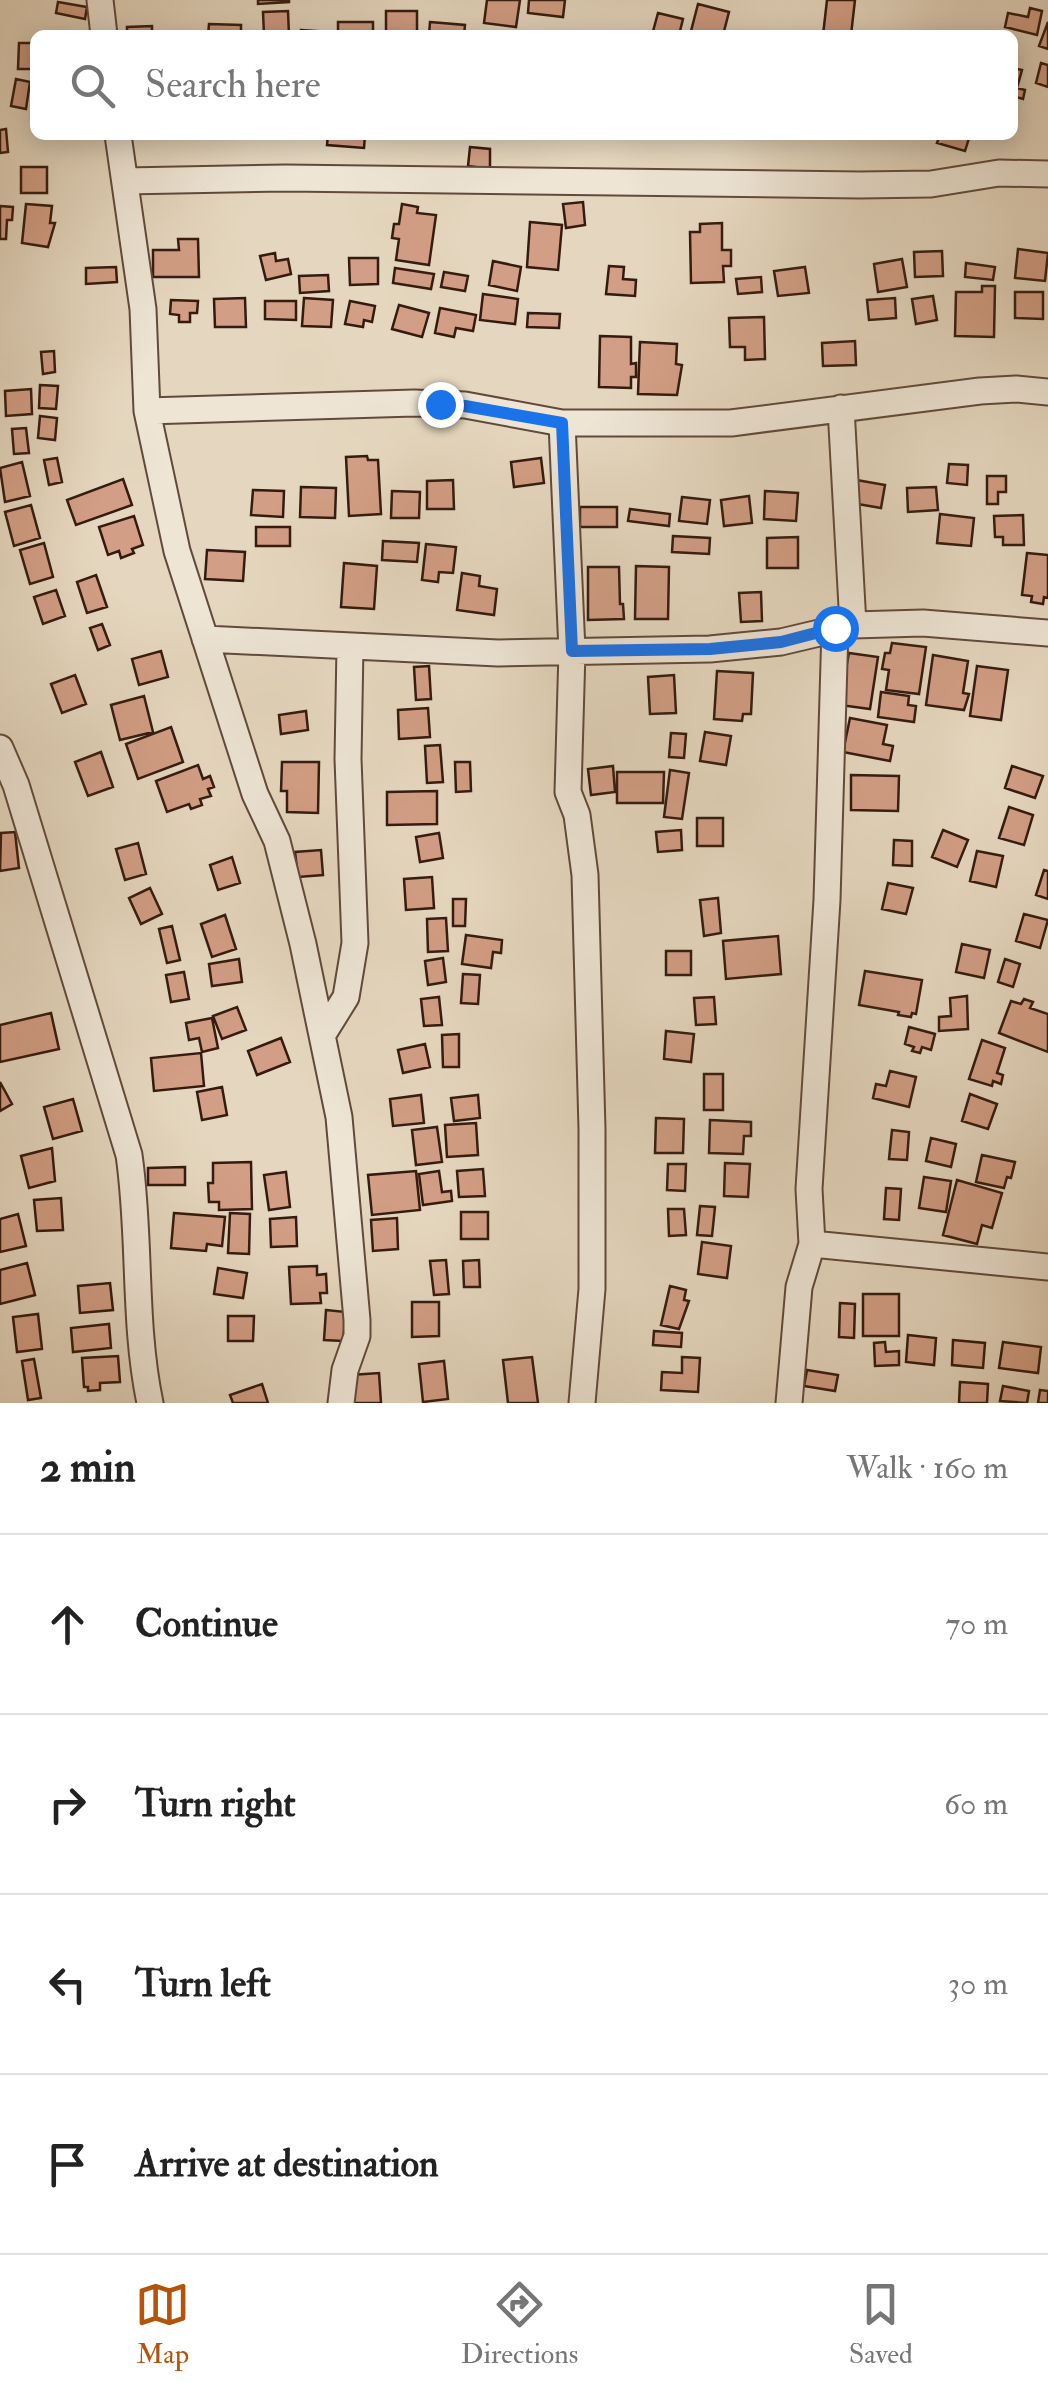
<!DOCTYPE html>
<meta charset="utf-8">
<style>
body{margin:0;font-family:"IM FELL Double Pica",serif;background:#f6f6f6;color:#222}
.stop{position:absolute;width:30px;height:30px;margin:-22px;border:8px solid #1a73e8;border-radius:50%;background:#fff}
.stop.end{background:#1a73e8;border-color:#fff;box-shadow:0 2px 10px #0008}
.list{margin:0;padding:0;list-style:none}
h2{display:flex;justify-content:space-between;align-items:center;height:130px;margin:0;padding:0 40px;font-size:42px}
h2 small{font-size:32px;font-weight:400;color:#767676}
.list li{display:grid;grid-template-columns:65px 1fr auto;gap:30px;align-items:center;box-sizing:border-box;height:180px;padding:0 40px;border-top:2px solid #e0e0e0}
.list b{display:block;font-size:38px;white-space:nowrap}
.list em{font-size:32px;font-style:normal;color:#767676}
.icon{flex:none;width:55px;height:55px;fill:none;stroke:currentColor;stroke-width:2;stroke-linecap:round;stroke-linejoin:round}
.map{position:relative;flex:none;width:1048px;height:1403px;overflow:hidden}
.search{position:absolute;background:#fff;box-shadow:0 5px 25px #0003;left:30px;right:30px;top:30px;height:110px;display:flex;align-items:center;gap:25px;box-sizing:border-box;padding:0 35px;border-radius:15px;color:#767676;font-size:38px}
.sheet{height:850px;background:#fff}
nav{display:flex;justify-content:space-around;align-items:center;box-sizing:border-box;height:140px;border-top:2px solid #e0e0e0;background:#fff;font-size:28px;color:#767676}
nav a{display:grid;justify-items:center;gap:5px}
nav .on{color:#b45309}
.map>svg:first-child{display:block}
.building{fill:#d29e85;stroke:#351b0f;stroke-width:2.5}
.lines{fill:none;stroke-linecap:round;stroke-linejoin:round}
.minor-casing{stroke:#614a3b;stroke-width:29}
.minor{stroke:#eee5d5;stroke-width:25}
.route{stroke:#1a73e8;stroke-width:12}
</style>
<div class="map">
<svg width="1048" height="1403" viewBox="0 0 1048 1403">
<rect width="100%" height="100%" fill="#e5d7bf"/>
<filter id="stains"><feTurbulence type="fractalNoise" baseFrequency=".002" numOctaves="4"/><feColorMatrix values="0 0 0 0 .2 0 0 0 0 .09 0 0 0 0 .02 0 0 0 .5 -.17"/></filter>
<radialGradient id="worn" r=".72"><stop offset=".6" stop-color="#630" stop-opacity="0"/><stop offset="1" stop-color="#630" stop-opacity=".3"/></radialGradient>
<path class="building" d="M258 0H289V2L258 4Z
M487 0H520L516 27 484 23Z
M529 0H565L563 17 528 13Z
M827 0H855L851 35H823Z
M58 2 87 7 85 19 56 13Z
M698 4 729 12 723 35H690Z
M1030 8 1042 11 1037 35 1005 27 1008 13 1028 17Z
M288 11 289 35H264L263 12Z
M386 11H417V35H386Z
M658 13 683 19 679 35H652Z
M338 22H373V35H338Z
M430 22 465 25 464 35H429Z
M1048 22V49L1039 46Z
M209 24 241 25V35H208Z
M152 26V35H127V27Z
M301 30 329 32 328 35H301Z
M19 43H35V69H18Z
M1041 63 1048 65V87L1036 83Z
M1013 68 1022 70 1017 88 1025 90 1023 99 1016 97 1013 108Z
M16 79 30 82 26 109 11 106Z
M6 129 8 152 0 153V130Z
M328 135H365L364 148 327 145Z
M940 135H970L965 151 937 143Z
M470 147 490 149V169L468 166Z
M21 167H47V193H21Z
M583 202 585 225 566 228 563 204Z
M26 204 52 206 50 223H55L48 247 22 243Z
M402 204 418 207 417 213 436 215 429 265 396 260 399 239 392 238 394 224H399Z
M0 206 13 207 12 220H7L6 239H0Z
M530 222 562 225 558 270 527 267Z
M722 223V250H731V266H723L724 282 691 283 690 232H700V224Z
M178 239H198L199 277H153V250H179Z
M1018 249 1048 253 1045 281 1015 278Z
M942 251 943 276 915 277 914 252Z
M275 253 276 261 288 259 291 274 266 280 260 256Z
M349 258H378V284L350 285Z
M902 259 907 287 878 292 874 264Z
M493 261 521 267 517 291 489 285Z
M966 263 995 267 993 280 965 277Z
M609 266 624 267 623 279 636 280 635 296 606 294Z
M116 267 117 282 86 284V268Z
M805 267 809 293 778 296 774 271Z
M395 268 434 274 431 289 393 283Z
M444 272 468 276 465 291 441 287Z
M328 275 329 291 300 293 299 276Z
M761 277 762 292 738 294 736 279Z
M982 286H995L994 337 955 336 956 292H982Z
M1015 292H1043V319L1015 318Z
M483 294 518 299 515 324 480 320Z
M933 296 937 320 916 324 912 299Z
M245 298 246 327H215L214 299Z
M304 298 333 300 331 327 302 326Z
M895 298 896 318 869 320 867 300Z
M171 300 198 301 197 313H190V322H179V315L170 314Z
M265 301H296V320L265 319Z
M350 301 375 306 372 322 364 320 363 327 345 324Z
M399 305 429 313 422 337 392 329Z
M440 308 476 315 473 331 456 328 454 337 435 333Z
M528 313 560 314 559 328 527 327Z
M764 317 765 359 745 360V347H730L729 318Z
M600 336 631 337V364L636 363V377H631V388L599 387Z
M855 341 856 365 823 366 822 343Z
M640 342 677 344 676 364 682 365 677 395 638 394Z
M54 351 55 372 43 374 41 352Z
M40 385 58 386 56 409 39 408Z
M31 389 32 414 6 416 5 391Z
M40 416 57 418 55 440 38 438Z
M26 428 29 453 14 454 12 429Z
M367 456 368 460H378L381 514 349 516 346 457Z
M57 458 62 482 49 485 44 460Z
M541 458 544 483 514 487 511 462Z
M22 462 30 496 5 502 0 468Z
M949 464 968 465 967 485 947 483Z
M987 476H1006V492H998V504H987Z
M123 479 132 505 76 525 67 500Z
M851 479 885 485 881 508 846 502Z
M453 480 454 509H427V481Z
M301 487 336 488 335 518 300 517Z
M936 487 938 510 908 512 907 488Z
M253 490 284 491 283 517 251 515Z
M392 491 420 492 419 518H391Z
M765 491 798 493 796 521 764 519Z
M749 496 752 523 724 526 721 500Z
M682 497 710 500 707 524 679 521Z
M31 505 40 538 14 546 5 512Z
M580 507H617V527H580Z
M630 509 670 514 669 526 628 521Z
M940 514 974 518 971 546 937 543Z
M1023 515 1024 545H1003V537H995L994 516Z
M134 516 143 545 132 549 134 553 121 558 119 551 108 555 99 527Z
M256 527H290V546H256Z
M673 536 710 538 709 554 672 552Z
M798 537V568H767V538Z
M383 541 419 543 417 562 382 560Z
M44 543 53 577 30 584 20 550Z
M426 544 456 547 453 573 439 572 438 582 422 580Z
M207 550 245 552 243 581 205 579Z
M1027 553 1048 555V598L1044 597 1043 604 1031 602 1032 596 1022 595Z
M344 563 377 566 374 609 341 607Z
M636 566 669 567 668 619H635Z
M588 567H619L620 604H623L624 619 588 620Z
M462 573 480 576 479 586 497 589 494 615 457 610Z
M96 575 107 607 87 613 77 582Z
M56 590 65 616 43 624 34 597Z
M761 592 762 621 741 622 739 593Z
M102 624 110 645 98 650 90 628Z
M892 643 926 647 919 694 886 690 889 670 882 669 885 653H890Z
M161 651 168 677 139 685 132 659Z
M849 653 878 657 870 709 840 705V662L847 663Z
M933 655 968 661 963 693 969 694 964 710 926 705Z
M429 666 431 699 416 700 414 667Z
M977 666 1008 670 1001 720 970 716Z
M717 671 753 673 751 714H743L742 721 714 719Z
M75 675 86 704 62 713 51 684Z
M674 675 676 713 650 714 648 677Z
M881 692 909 696 908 705 916 706 914 722 878 717Z
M144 696 153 732 120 740 111 705Z
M428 708 430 737 399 739 398 710Z
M306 711 308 730 281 734 279 715Z
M850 718 887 725 883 744 893 746 890 761 843 752Z
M171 727 183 762 138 779 126 744Z
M705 732 731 736 726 765 700 761Z
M671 733 686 734 684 758 669 757Z
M440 745 443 782 427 783 425 746Z
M101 752 113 787 88 796 75 762Z
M282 762H319L318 813 287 812V791H281Z
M455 762H470L471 791 456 792Z
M198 765 203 779 210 776 214 787 208 789 211 796 200 799 202 805 191 809 189 804 167 812 156 781Z
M613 766 615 792 591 795 588 769Z
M1012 766 1043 776 1035 798 1005 788Z
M670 770 689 773 682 819 664 817Z
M617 772H664L663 803H617Z
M851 775 899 776 898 811 851 810Z
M437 791V824L387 825V792Z
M1009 807 1033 815 1024 845 999 838Z
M697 818H723V846H697Z
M681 830 682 850 658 852 656 832Z
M943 830 968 840 957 867 932 857Z
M15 832 19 868 0 871 1 833Z
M439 833 443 858 420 862 416 837Z
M894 840 912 841V866L893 865Z
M138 843 146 874 125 880 116 849Z
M321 850 323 875 298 877 295 852Z
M977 851 1003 856 996 887 970 881Z
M232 857 240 883 218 890 210 865Z
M1044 870 1048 871V899L1036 895Z
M432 877 434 908 406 910 404 879Z
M888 883 913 888 906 914 882 909Z
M150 888 162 914 141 924 129 898Z
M718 898 721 933 704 936 700 900Z
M453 899H466L465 926H453Z
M1024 914 1048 920 1040 948 1016 941Z
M225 915 236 949 212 957 201 924Z
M446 918 448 951 428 952 427 919Z
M172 926 180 960 167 963 159 929Z
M466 935 502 940 501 953 493 952 491 968 462 964Z
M778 936 781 974 726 979 723 941Z
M962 944 990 950 984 978 956 972Z
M666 951H691V975H666Z
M443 958 446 982 428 985 425 961Z
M239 959 242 982 212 986 209 964Z
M1005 959 1020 964 1013 987 998 982Z
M865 971 922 980 916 1014 912 1013 911 1017 898 1015 899 1012 859 1005Z
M184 972 189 999 171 1002 166 975Z
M463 974 480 975 478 1004 461 1003Z
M967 996 968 1029 939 1031V1017L951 1016 950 998Z
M439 997 442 1025 424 1026 421 999Z
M714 997 716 1024 696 1025 694 998Z
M1024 999 1033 1002 1030 1008 1048 1014V1052L999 1033 1011 1001 1021 1004Z
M237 1007 246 1030 222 1039 213 1016Z
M51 1013 59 1049 0 1062V1025Z
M212 1018 218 1048 202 1052 199 1038 189 1040 186 1023Z
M909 1027 935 1034 931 1050 922 1047 920 1053 912 1051 914 1047 905 1044Z
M666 1031 694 1034 691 1062 664 1059Z
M459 1034V1067H443L442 1035Z
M281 1038 290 1062 257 1075 248 1051Z
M982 1040 1005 1048 997 1073 1003 1075 1001 1084 993 1081 992 1086 969 1079Z
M425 1044 430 1067 403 1073 398 1050Z
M201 1053 204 1086 154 1091 151 1058Z
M890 1071 916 1077 909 1107 873 1098 876 1084 886 1086Z
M704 1074H723V1110H704Z
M0 1082 12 1104 0 1111Z
M222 1087 227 1115 202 1120 197 1092Z
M970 1094 997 1104 988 1129 962 1121Z
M421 1095 424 1123 393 1126 390 1099Z
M478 1095 480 1118 454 1121 451 1098Z
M73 1099 82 1131 53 1139 44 1107Z
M656 1118 684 1119 683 1153H655Z
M710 1120 751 1122V1136H744L743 1154 709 1153Z
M476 1123 478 1155 447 1157 445 1125Z
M437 1127 442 1162 416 1165 412 1130Z
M892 1130 909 1132 907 1160 889 1159Z
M931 1138 956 1144 951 1167 926 1161Z
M52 1148 55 1181 29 1188 21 1156Z
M982 1155 1015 1162 1011 1178 1007 1177 1004 1188 976 1182Z
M251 1162 252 1209 219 1210V1202H209L208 1183H213V1163Z
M725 1163 750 1164 748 1197 724 1196Z
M668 1164H686L685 1191 667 1190Z
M185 1167V1185H148V1168Z
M483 1169 485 1196 459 1197 457 1171Z
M416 1171 420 1210 372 1215 368 1175Z
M439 1171 442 1192 451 1191 452 1201 423 1205 419 1174Z
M286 1172 290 1207 269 1210 264 1175Z
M924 1177 951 1181 946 1212 919 1208Z
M957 1180 1002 1193 992 1228 982 1225 977 1244 943 1235Z
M886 1188 901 1189 899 1220 884 1219Z
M61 1198 63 1230 37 1231 34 1200Z
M700 1206 715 1207 712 1236 697 1235Z
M668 1209H684L686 1235 669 1236Z
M461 1212H488V1239H461Z
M174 1213 225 1217 222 1246 207 1244 206 1251 171 1248Z
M230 1213 250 1214 249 1254 228 1253Z
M18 1214 26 1246 0 1252V1219Z
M296 1217 297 1246 271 1247 270 1219Z
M397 1218 398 1249 373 1251 371 1220Z
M702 1242 731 1246 727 1278 698 1274Z
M446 1260 449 1294 434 1295 430 1261Z
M479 1260 480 1287H464L463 1261Z
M27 1263 35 1295 0 1304V1270Z
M317 1266V1275L326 1274 327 1293H320L321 1303 291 1304 289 1267Z
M218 1268 247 1273 243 1298 214 1294Z
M110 1283 113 1310 80 1313 78 1286Z
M670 1286 686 1290 684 1300 689 1301 679 1329 661 1325Z
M863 1294H899V1336H863Z
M412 1302H439V1336L412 1337Z
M840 1303 855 1304 854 1338 839 1337Z
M326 1310 346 1312 343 1341 324 1340Z
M38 1314 42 1349 17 1352 13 1317Z
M228 1316H254L253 1341H228Z
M109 1324 111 1348 73 1352 71 1328Z
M654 1331 682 1333 681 1347 653 1345Z
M908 1335 936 1338 934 1365 906 1362Z
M953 1340 985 1343 983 1368 952 1365Z
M885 1342 886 1352 899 1351V1365L875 1366 874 1343Z
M1003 1342 1041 1347 1038 1373 999 1368Z
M118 1356 120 1382 100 1383V1390L88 1391V1387H84L82 1358Z
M532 1357 538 1403H508L503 1360Z
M682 1357 700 1358 698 1392 661 1390 662 1372 682 1373Z
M34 1359 41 1398 28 1400 22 1361Z
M444 1361 448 1399 423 1402 419 1364Z
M807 1370 838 1375 835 1391 804 1386Z
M379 1373 381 1403H353L351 1375Z
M960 1382 988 1384 987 1403H959Z
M262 1384 268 1403H233L230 1395Z
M1003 1386 1029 1391 1027 1403 1000 1401Z
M1040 1390 1048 1391V1403H1038Z"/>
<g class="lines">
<defs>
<path id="minor" d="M100 0 104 35
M118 135 143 309 147 411 177 551 255 794 277 841 303 944 339 1117 357 1320V1336L345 1370 341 1403
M125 181 286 178 860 185 931 184 999 173 1048 174
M841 408 853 625
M147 411 414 403 465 405 562 423H731L980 391 1016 389 1048 392
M562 423 572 651 568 792 577 815 585 875 592 1129V1289L582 1403
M205 639 498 653 710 649 781 642 853 625 923 623 1048 633
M0 748 16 785 129 1155C141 1237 133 1322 150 1403
M323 1034 346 997 355 943 348 759 350 647
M812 1244 1048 1267
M789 1403 799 1287 812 1244 809 1189 827 900 835 628"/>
</defs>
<use href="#minor" class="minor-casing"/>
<use href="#minor" class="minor"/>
</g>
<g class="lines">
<path class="route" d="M440 404 465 406 562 423 572 651 710 649 781 642 835 628"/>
</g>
<rect width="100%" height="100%" filter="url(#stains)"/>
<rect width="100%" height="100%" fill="url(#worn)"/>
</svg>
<div class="stop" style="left:835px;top:628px"></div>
<div class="stop end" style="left:440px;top:404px"></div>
<div class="search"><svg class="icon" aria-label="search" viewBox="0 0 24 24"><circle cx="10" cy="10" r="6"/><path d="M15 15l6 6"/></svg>Search here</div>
</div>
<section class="sheet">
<h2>2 min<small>Walk · 160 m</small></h2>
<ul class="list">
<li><svg class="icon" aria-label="ahead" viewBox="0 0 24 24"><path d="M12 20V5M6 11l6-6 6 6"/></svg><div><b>Continue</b></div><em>70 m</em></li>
<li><svg class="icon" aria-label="right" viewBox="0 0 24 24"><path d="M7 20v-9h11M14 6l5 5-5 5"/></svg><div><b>Turn right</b></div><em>60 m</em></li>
<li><svg class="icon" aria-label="left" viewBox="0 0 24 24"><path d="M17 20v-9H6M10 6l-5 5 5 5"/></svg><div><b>Turn left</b></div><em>30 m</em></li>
<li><svg class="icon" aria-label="arrive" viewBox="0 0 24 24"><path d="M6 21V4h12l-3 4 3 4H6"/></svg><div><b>Arrive at destination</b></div></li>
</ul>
</section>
<nav>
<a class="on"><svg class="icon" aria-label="map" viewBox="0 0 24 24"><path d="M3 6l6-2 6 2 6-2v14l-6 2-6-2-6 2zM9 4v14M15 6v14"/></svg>Map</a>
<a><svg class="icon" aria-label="directions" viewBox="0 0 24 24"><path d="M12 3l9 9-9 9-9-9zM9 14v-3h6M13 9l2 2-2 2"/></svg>Directions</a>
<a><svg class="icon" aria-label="saved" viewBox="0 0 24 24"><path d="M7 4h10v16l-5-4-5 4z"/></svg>Saved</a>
</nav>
